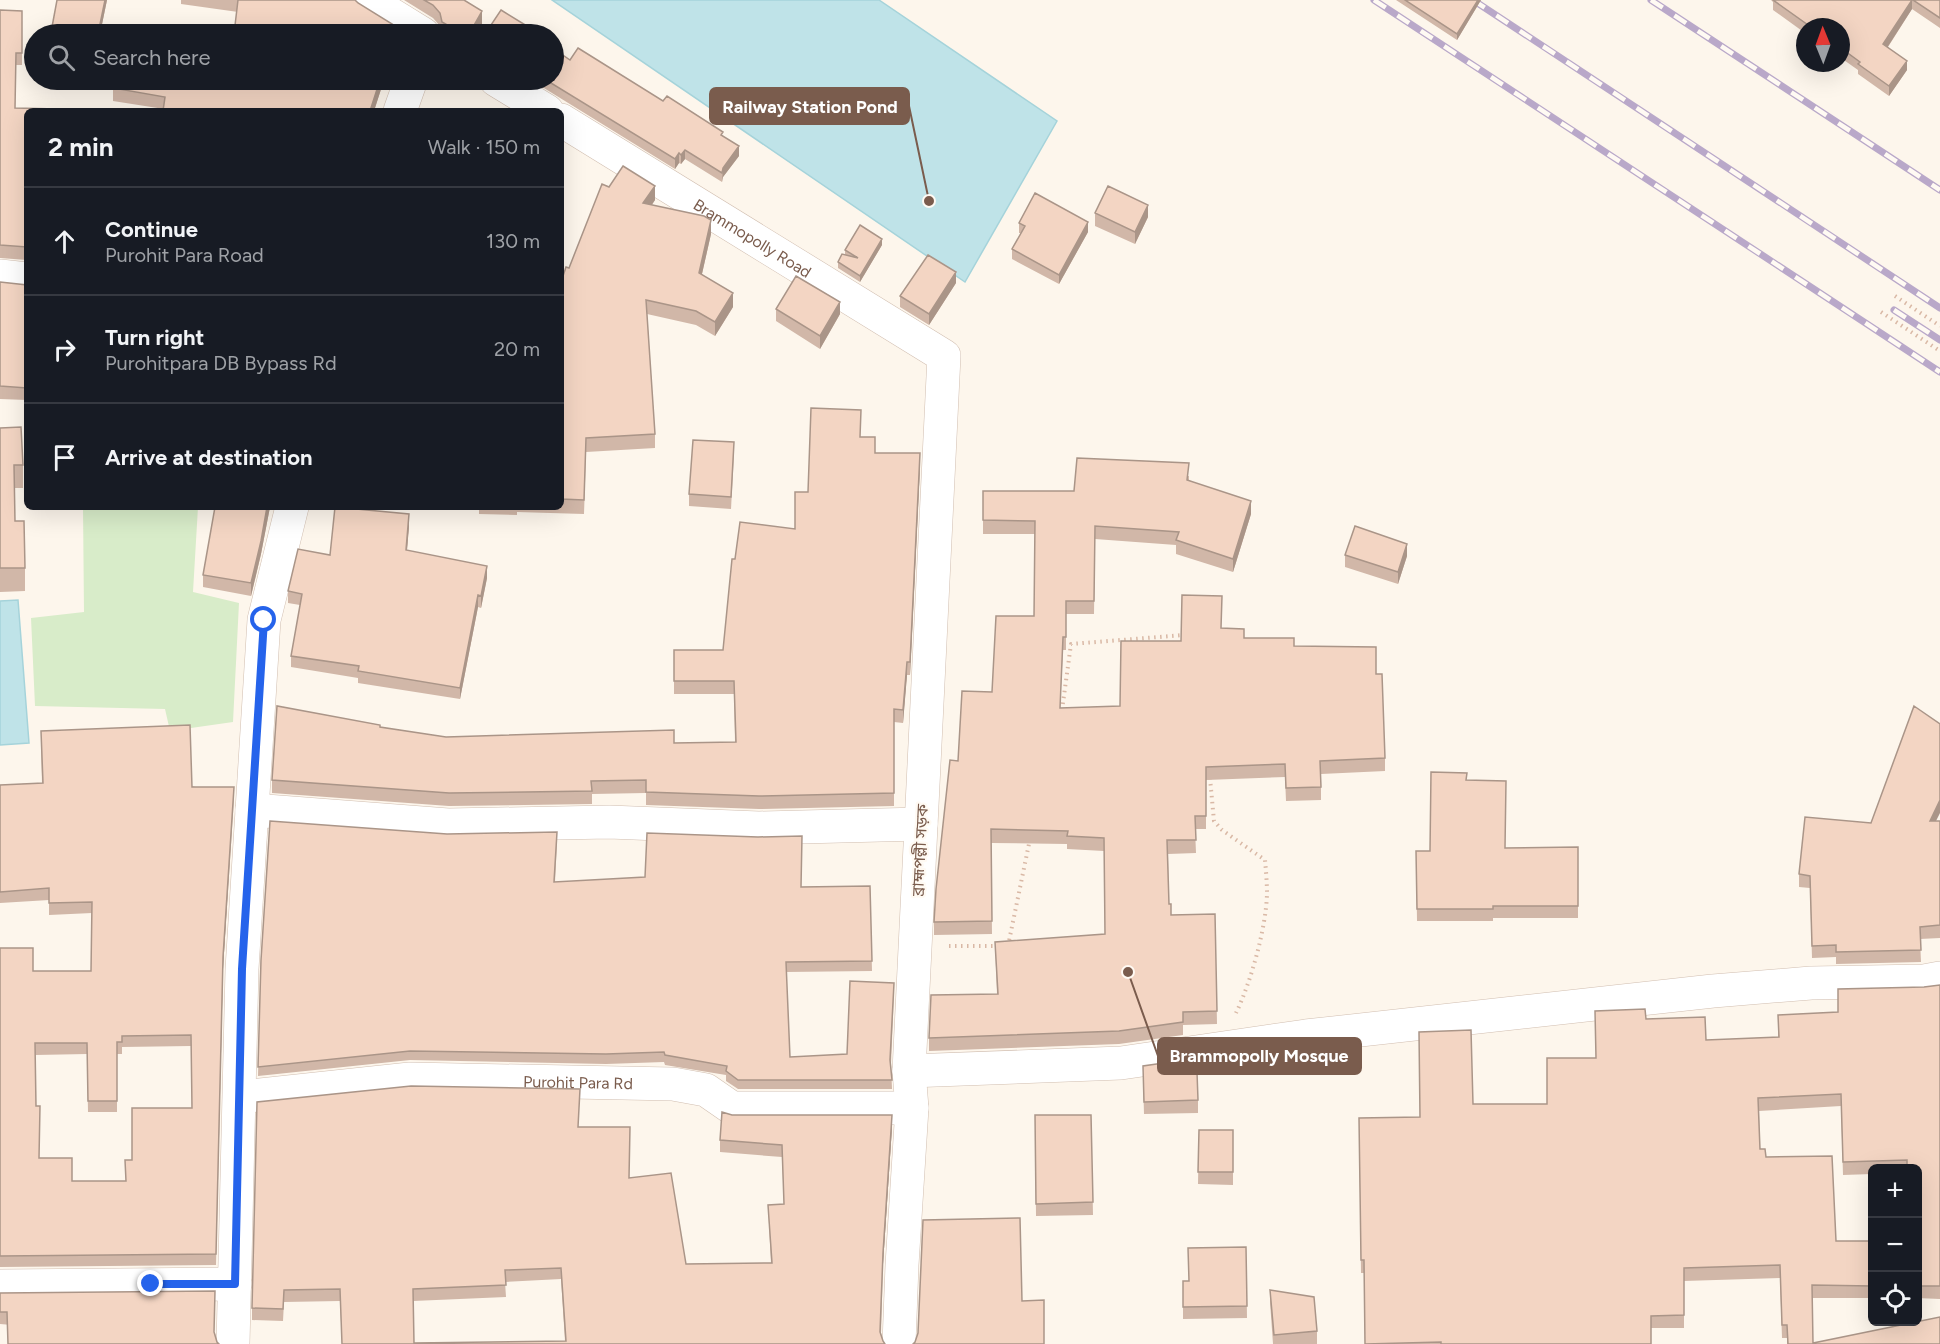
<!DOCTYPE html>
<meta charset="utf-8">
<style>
body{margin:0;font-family:Figtree,"Noto Sans Bengali",sans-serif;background:#242831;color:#f1f3f6}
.controls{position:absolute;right:18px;bottom:18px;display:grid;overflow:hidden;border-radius:9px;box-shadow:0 6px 24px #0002}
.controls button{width:54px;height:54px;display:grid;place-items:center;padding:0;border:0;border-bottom:2px solid #363941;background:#171b24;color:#f1f3f6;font:30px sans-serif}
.compass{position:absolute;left:1796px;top:18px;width:54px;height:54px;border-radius:50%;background:#171b24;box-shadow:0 6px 24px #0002;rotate:359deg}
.stop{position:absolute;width:18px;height:18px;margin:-14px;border:4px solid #2563eb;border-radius:50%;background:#fff}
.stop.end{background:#2563eb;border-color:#fff;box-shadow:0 2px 6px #0008}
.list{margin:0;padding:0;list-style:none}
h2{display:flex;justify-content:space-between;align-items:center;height:78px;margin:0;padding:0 24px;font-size:26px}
h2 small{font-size:20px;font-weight:400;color:#9ea1a6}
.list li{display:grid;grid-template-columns:39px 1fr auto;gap:18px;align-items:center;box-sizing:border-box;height:108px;padding:0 24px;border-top:2px solid #363941}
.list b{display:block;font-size:22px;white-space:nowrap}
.list p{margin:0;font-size:20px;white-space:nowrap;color:#9ea1a6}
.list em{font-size:20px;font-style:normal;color:#9ea1a6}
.icon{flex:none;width:33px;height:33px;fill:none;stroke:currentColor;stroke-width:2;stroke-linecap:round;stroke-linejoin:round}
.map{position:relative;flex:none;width:1940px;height:1344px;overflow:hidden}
.search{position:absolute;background:#171b24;box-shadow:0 6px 24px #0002;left:24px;top:24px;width:540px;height:66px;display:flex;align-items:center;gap:15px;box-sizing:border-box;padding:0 21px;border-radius:33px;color:#9ea1a6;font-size:22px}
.panel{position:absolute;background:#171b24;box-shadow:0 6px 24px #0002;left:24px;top:108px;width:540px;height:402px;border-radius:9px}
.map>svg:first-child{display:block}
.green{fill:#d8ecc9}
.water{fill:#bfe3e8;stroke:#a5d3da;stroke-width:1.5}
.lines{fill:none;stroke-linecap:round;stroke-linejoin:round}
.minor-casing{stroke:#d1beb0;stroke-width:34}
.path{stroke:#d9b8a5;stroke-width:4;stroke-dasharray:1.5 4.5;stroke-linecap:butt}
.minor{stroke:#fff;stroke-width:33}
.rail-casing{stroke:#b9a8c9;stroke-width:7}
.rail{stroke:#fffaf3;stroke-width:4.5;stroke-dasharray:14;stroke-linecap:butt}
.wall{fill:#d1b7a8;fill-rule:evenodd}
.shaded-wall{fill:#aa9588}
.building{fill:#f3d5c3;stroke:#aa9588;stroke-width:1.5;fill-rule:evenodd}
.route{stroke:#2563eb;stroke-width:8}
.labels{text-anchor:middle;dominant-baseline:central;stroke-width:4.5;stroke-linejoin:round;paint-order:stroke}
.street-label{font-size:16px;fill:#7a5c4d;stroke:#fffaf3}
.leader{fill:none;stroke:#7a5c4d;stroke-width:2}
.callout-dot{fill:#7a5c4d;stroke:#fffaf3;stroke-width:2}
.callout{fill:#7a5c4d;stroke:#7a5c4d;stroke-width:2}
.callout-label{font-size:18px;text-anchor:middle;font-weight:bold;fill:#fff}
</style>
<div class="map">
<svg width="1940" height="1344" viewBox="0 0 1940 1344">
<rect width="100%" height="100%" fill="#fdf6ec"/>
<path class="green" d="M83 507H198L193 592 239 603 233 722 170 731 165 709 35 706 31 618 84 612Z"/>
<path class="water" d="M552 0H879L1057 121 965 282Z
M18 600 29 743 0 745V601Z"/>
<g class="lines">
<defs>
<g id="minor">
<path d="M368 0 423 34"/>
<path d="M496 80 547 111"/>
<path d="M400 111 411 80"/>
<path id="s1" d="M561 120 944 356 909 1071 912 1108 902 1265 899 1344"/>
<path d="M0 276 27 279"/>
<path d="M252 810 448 825 609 822 759 828 921 824"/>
<path d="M909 1071 1121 1063 1306 1036 1713 991 1811 983 1924 981 1940 978"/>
<path id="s2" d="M240 1097 410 1079 673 1084 706 1090 732 1108H912"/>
<path d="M0 1286 235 1284"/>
<path d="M233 1344 242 969 264 620 292 507"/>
</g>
</defs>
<use href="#minor" class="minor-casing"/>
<path class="path" d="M1895 296 1940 326
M1881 312 1940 351
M1062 710 1071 644 1184 635
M1210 778 1214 821 1222 830 1265 860C1266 871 1267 883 1267 894 1266 928 1251 982 1236 1013
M949 946H999
M1008 946 1030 839"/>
<use href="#minor" class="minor"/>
<defs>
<path id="rail" d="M1374 0 1940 372
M1473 0 1940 308
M1651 0 1940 190
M1894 310 1940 340"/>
</defs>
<use href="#rail" class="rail-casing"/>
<use href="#rail" class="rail"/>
</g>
<path class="wall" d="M57 0H107L100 34H52V27Z
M181 0H355L397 34 181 4Z
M404 0H464L482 24 476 34H442L440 26 433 18Z
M1396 0H1481L1457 40Z
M1771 0H1940V28L1912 9 1888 47 1907 70 1889 96 1858 74V70L1841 58V27H1805V33L1773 10V2Z
M0 10 22 11V65H16L15 108 27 111V260L0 258Z
M570 60 663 101 723 136 739 156 723 177 722 182 685 159 681 164 679 163 675 169 531 80H554Z
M384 80 374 111H163L164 109 113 101V88Z
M609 187 655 200 652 205 711 234 702 274 733 307 715 336 696 325 647 314 655 434V448L586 452 584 514 517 512V515L479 514V507H561V282L569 268Z
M1095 213 1148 217 1135 244 1095 226Z
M1019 223 1088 232 1059 284 1012 259V249L1021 233H1019Z
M882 245 860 282 838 268V262L845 255V250Z
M0 282 27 285V400L0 399Z
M956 283 929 325 900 307V296Z
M776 309 840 314 820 349 776 321Z
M0 428 23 465V488H15V521L25 568V591L0 592Z
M861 437 875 453 920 466 910 675H907L903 723 894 722V806L759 809 646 805V793L592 794V804L449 806 272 793V780L380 727 446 737 674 743 735 742 734 694H674V650H723L735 559 795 529 808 492Z
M734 454 731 509 689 506V494Z
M1189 476V480L1251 514 1233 572 1176 554V545L1095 539 1094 614H1066V650H1063L1060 708 1120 706 1181 641 1221 628 1244 638 1294 646 1376 674 1385 758V771L1321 774V800L1286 801 1285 777 1206 780V829H1195L1196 853 1168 854 1169 904 1171 915 1215 914 1217 1024 1183 1025V1035L1119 1044 929 1051V1038L997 994 995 942 1105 934 1104 851 1067 849V844L991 843 992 934 934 935V922L958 761 992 692 1034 616 1035 534H983V491H1074Z
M215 507H270L261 554 251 596 203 587V575Z
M409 526 407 550 487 578 481 608 478 607 460 699 358 683V678L291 667V656L300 605 288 603V591L330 555Z
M1345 555 1407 556 1398 584 1345 567Z
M41 743 234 798 223 969 216 1265 0 1267V948L33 971H91L92 913 49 915V900L0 903V785L42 783ZM191 1046 192 1108 132 1160 126 1181H72L39 1158 36 1106 35 1055 87 1054 88 1112H117V1054H122V1047Z
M1466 780 1505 848 1578 847V918H1493V921H1417L1416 851H1430Z
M1940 821V938L1920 939 1921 962 1836 964V957L1812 958 1810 888 1799 887V874L1871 823Z
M447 834 557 842 555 882 801 887 870 886 872 971 786 972 790 1057 847 1054 894 992 891 1064 892 1089H738L726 1081V1075L665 1065 664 1062 606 1064 410 1060 258 1076 261 960Z
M1940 985V1299L1917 1298V1168H1872V1174L1843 1175 1841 1106 1759 1111 1760 1149 1766 1157 1836 1241H1872V1298H1812L1813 1343 1940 1344H1787V1338H1782L1780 1278 1684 1281V1328H1651V1344H1365L1364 1273H1361L1359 1118 1420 1117 1473 1104H1547L1596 1058 1646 1019 1706 1040 1778 1037V1015L1838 1012 1924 987Z
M1184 1072 1198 1100V1113L1144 1114 1143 1079Z
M732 1115 892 1127 883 1264 881 1333 883 1341 342 1344 340 1301 284 1302 283 1321 252 1320V1308L579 1127 629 1178 686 1264 771 1263 768 1205 784 1204 782 1157 720 1152V1140ZM561 1279 565 1341 414 1343 413 1301 506 1297 505 1282Z
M1035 1115H1091L1093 1215 1036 1216Z
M1199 1130H1233V1185L1198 1184Z
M1246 1247 1247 1318 1183 1319V1281H1189Z
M1270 1290 1317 1331V1344H1273L1270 1302Z
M0 1293 215 1333 217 1342 0 1324Z"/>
<path class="shaded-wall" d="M105 0H107L100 34H98Z
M1478 0H1481L1457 40V34Z
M1912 0V9L1883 54V44Z
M482 11V24L476 34H469Z
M1907 61V70L1889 96V86Z
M380 80H384L374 111H370Z
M739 146V156L723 177 722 182 723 168Z
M685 150V159L681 164V155Z
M679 153V163L675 169V159Z
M655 186V200L643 217V203Z
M1148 205V217L1135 244V232Z
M711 220V234L699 287V273Z
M1088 222V232L1059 284V275Z
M882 239V245L860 282V276Z
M956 272V283L929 325V314Z
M733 293V307L715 336V322Z
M840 302V314L820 349V336Z
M920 453V466L910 675V662Z
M1251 501V514L1233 572V559Z
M267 507H270L261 554 251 596V583Z
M409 514V526L406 562V550Z
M1407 544V556L1398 584V572Z
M487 566V578L481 608V596Z
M478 595V607L460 699V688Z
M907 662V675L903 723V710Z
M234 787 223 969 216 1265 223 957Z
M1940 800V813L1930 833V821Z
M892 1115V1127L883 1264V1253Z"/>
<path class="building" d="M57 0H105L98 34H92L52 27Z
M238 0H355L358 3 397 27 394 34H234Z
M424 0H464L482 11 469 34H463L442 22 440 13 433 5Z
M1405 0H1478L1457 34Z
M1773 0H1912L1883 44 1907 61 1889 86 1858 64 1860 62 1841 48V27H1811Z
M1913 0H1940V18Z
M0 10 22 11V53H16L15 108 57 109V111H27V247L0 245Z
M501 10 527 26 524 30 531 34H485Z
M578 48 663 101 667 96 723 132 721 135 739 146 723 168 722 173 685 150 681 155 679 153 675 159 546 80H554V49L570 60Z
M114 80H380L370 111H163L165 97 113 88Z
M623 166 655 186 643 203 704 216 711 220 699 273 733 293 715 322 696 311 646 300 655 434 586 438 584 500 561 499V282L566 267 569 268 602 184 609 187Z
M1108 186 1148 205 1135 232 1095 213Z
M1035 193 1088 222 1059 275 1012 249 1025 226 1019 223Z
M860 225 882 239 860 276 838 262 842 254 858 258 845 250Z
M928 255 956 272 929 314 900 296Z
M796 276 840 302 820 336 776 309Z
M0 282 27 285V388L0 386Z
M811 408 861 410 860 437H875V453H920L910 662H907L903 710 894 709V793L759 796 646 792V780L591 781 592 791 449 793 272 780 277 706 380 725V727L446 737 674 730V743L736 742 734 681H674V650H723L732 559H735L740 522 795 529V492H808Z
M21 427 23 465H14L15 521H24L25 568H0V428Z
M693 440 734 442 731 497 689 494Z
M1077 458 1189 463 1187 480 1251 501 1233 559 1176 540 1179 532 1095 526 1094 601H1066V637H1063L1060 708 1120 706 1121 641H1181L1182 595 1222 596 1221 628 1244 629V638H1294V646L1376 647V674H1382L1385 758 1320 761 1321 787 1286 788 1285 764 1206 767V816H1195L1196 840H1167L1169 904H1171V915L1215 914 1217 1011 1183 1012V1022L1119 1031 929 1038 931 995 998 994 995 942 1105 934 1104 838 1067 836 1068 831 991 829 992 921 934 922 936 889 950 760 958 761 962 691 992 692 996 616H1034L1035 521 983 520V491H1074Z
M215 507H267L261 541 251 583 203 575Z
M335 507 409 514 406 550 487 566 481 596 478 595 460 688 358 671 359 666 291 656 302 594 288 591 298 549 330 555Z
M1355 526 1407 544 1398 572 1345 555Z
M1914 706 1940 724V800L1930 821H1940V925L1920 927 1921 950 1836 952V945L1812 946 1810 876 1799 874 1805 817 1871 823Z
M190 725 192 787H234L223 957 216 1254 0 1256V948H33V971H91L92 902 49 903V888L0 892V785L43 783 41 731ZM191 1035 192 1108H132V1160H125L126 1181H72V1158H39L40 1106H36L35 1043H87L88 1101H117V1042H122V1036Z
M1431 772 1467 773 1466 780 1506 781 1505 848 1578 847V906H1493V909H1417L1416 851H1430Z
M270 821 447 834 557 832 554 882 645 877 647 833 758 837 802 836 801 887 870 886 872 961 786 962 790 1057 847 1054 850 981 894 983 890 1060 892 1080H738L726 1071 727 1066 665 1055 664 1052 606 1054 410 1051 258 1067 261 960Z
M1940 985V1286H1917V1168H1907V1160L1843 1162 1841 1094 1758 1098 1760 1149H1765L1766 1157 1832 1156 1836 1241H1872V1286L1812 1285 1813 1343 1940 1317V1344H1788L1787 1325H1782L1780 1265 1684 1268V1315L1651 1316V1344H1441V1342L1365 1344 1364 1260H1361L1359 1118 1420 1117 1419 1032 1471 1030 1473 1104H1547V1058H1596L1595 1011 1645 1009 1646 1019 1705 1017 1706 1040 1779 1037 1778 1015 1838 1012V989L1924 987Z
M1184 1060V1072H1197L1198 1100 1144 1102 1143 1066Z
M411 1086 580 1089 578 1127H630L629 1178 671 1173 686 1264 772 1263 768 1205 784 1204 782 1145 720 1140 722 1112 732 1115H892L883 1253 880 1332 883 1341 885 1344H342L340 1289 284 1290 283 1309 252 1308 257 1102ZM561 1268 566 1341 414 1343 413 1289 506 1285 505 1270Z
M1035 1115H1091L1093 1202 1036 1204Z
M1199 1130H1233V1172H1198Z
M1020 1218 1022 1301 1044 1300V1344H913L915 1342 918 1333 923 1220Z
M1246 1247 1247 1306 1183 1307V1281H1189L1188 1248Z
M1270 1290 1314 1297 1317 1331 1274 1335Z
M215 1291 214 1332 217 1342 219 1344H8L7 1312H0V1293Z"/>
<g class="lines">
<path class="route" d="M151 1284H235L242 969 264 620"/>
</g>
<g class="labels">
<g class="street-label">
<text stroke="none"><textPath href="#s1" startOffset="225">Brammopolly Road</textPath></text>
<text transform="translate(920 850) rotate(-87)">ব্রাহ্মপল্লী সড়ক</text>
<text stroke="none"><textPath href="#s2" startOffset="339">Purohit Para Rd</textPath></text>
</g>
</g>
<path class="leader" d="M929 201L909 106M1128 972L1158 1056"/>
<g class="callout-dot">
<circle cx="929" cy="201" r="6"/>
<circle cx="1128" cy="972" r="6"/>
</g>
<g class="callout">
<rect x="710" y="88" width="199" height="36" rx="6"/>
<rect x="1158" y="1038" width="203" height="36" rx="6"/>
</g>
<g class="callout-label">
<text x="810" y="113">Railway Station Pond</text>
<text x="1259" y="1062">Brammopolly Mosque</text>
</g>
</svg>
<div class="controls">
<button>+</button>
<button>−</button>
<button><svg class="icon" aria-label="locate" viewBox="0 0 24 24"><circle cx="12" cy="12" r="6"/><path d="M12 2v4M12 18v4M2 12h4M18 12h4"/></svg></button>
</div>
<svg class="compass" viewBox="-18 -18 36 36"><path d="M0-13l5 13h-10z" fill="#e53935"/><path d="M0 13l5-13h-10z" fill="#9ea1a6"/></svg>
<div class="stop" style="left:264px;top:620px"></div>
<div class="stop end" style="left:151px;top:1284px"></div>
<div class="search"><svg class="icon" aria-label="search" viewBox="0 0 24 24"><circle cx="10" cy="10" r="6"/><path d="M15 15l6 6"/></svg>Search here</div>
<section class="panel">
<h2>2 min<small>Walk · 150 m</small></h2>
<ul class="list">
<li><svg class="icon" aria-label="ahead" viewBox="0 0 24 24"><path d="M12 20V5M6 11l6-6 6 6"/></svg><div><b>Continue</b><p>Purohit Para Road</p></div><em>130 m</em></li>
<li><svg class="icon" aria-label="right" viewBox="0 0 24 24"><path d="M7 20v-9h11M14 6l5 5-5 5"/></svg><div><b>Turn right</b><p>Purohitpara DB Bypass Rd</p></div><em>20 m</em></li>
<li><svg class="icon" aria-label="arrive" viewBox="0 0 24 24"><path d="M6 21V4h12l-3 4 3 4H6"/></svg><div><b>Arrive at destination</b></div></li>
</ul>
</section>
</div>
